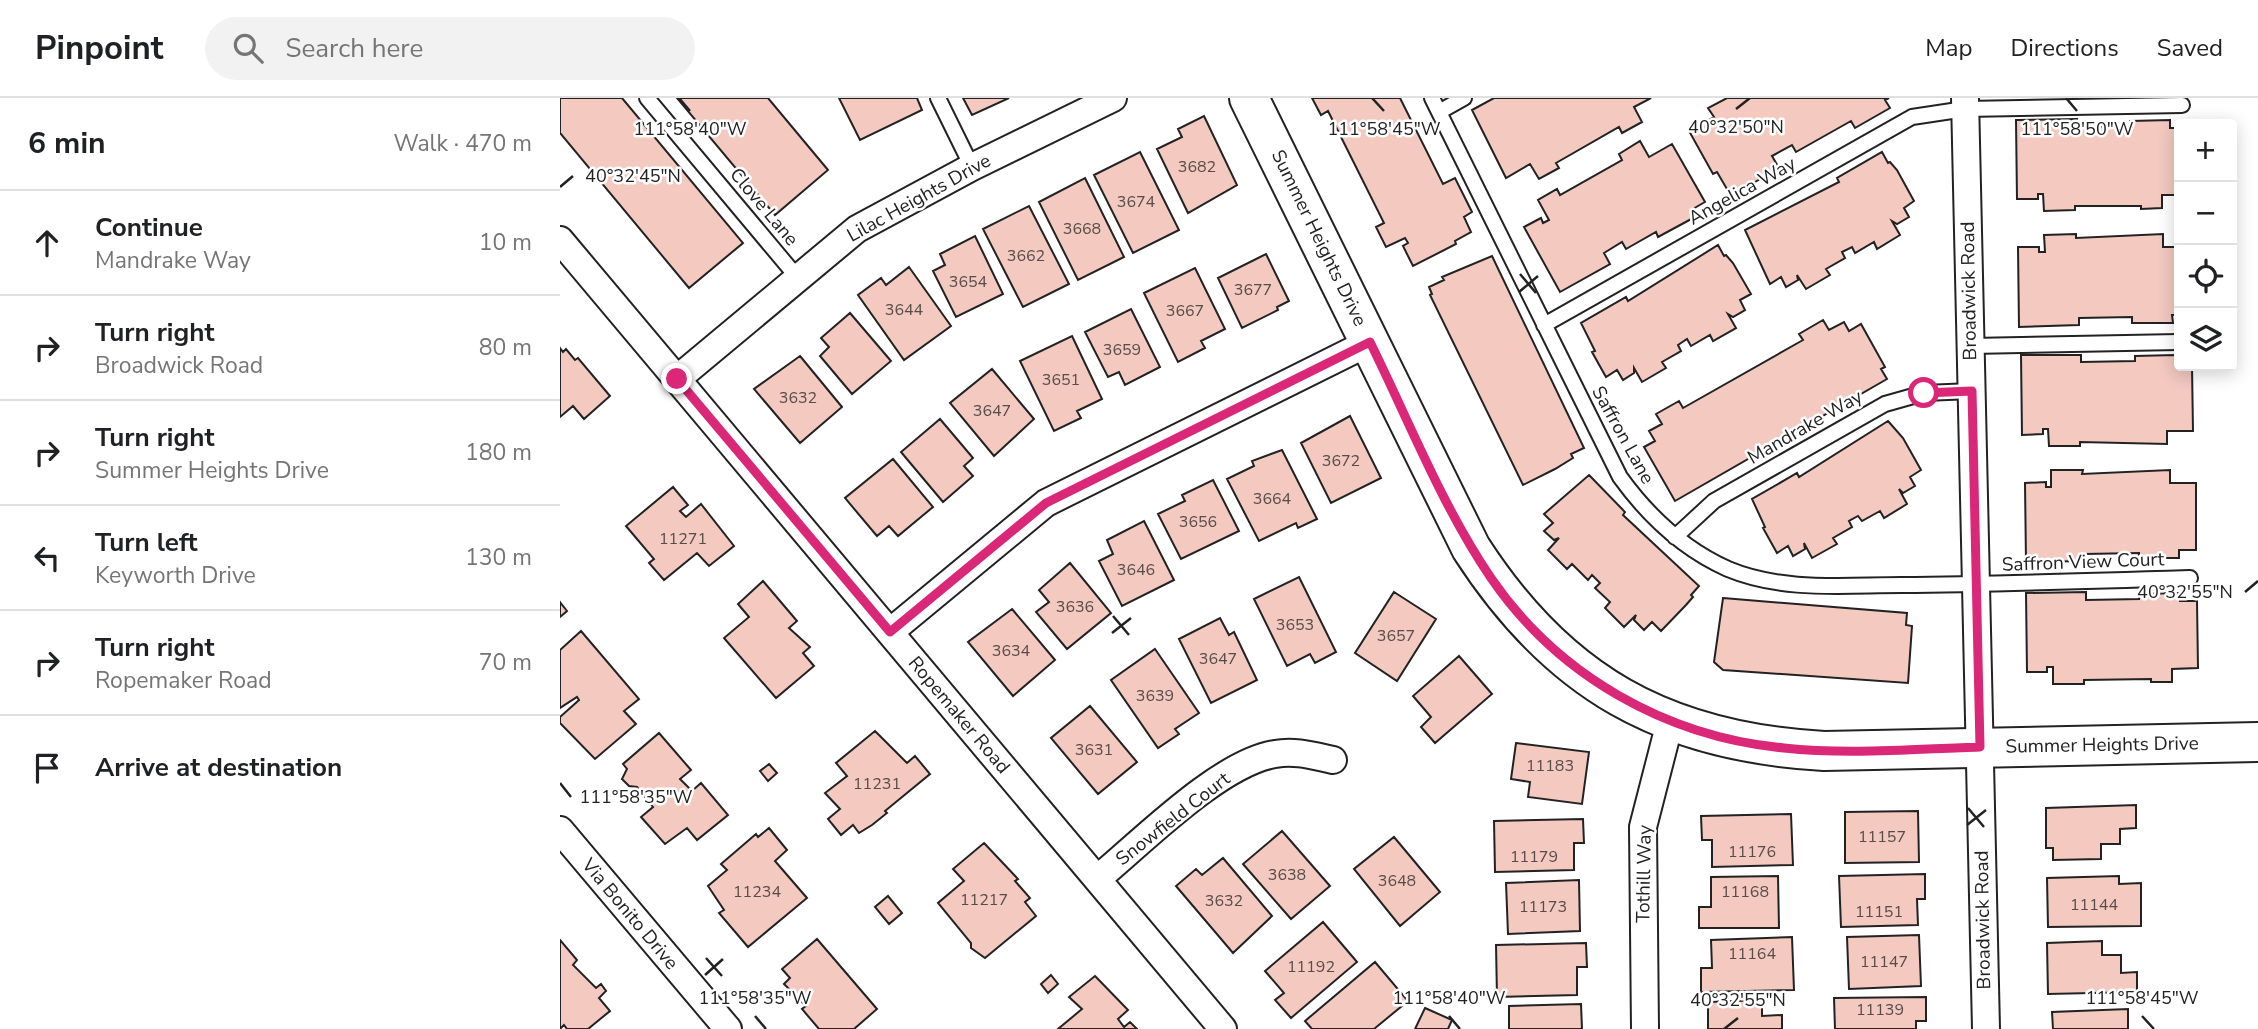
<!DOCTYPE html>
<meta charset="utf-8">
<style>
body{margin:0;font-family:"Nunito Sans",sans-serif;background:#f2f2f2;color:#202124}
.controls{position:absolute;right:21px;top:21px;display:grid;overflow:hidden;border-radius:7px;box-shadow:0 4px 18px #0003}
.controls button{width:63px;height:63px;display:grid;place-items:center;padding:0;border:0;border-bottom:2px solid #e0e0e0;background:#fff;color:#202124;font:35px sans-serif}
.stop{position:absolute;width:21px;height:21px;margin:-16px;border:5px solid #db2777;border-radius:50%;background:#fff}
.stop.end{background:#db2777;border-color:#fff;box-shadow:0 2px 7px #0008}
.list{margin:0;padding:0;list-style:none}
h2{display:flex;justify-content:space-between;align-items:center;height:91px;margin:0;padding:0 28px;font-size:30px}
h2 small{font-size:23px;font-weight:400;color:#757577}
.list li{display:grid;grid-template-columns:46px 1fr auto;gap:21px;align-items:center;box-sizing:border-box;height:105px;padding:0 28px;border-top:2px solid #e0e0e0}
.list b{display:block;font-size:26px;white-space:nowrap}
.list p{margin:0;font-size:23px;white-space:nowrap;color:#757577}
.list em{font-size:23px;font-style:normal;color:#757577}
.icon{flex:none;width:38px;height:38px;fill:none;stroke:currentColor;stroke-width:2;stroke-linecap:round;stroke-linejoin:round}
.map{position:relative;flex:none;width:1698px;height:931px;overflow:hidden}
header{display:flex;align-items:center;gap:42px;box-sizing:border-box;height:98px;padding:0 35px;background:#fff;border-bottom:2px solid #e0e0e0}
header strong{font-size:33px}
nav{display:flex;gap:38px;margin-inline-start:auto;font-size:24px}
.search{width:490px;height:63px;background:#f2f2f2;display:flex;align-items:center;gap:18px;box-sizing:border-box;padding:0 24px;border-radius:38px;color:#757577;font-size:26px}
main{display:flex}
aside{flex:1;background:#fff}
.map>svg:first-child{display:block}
.building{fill:#f3c9c0;stroke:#222;stroke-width:2}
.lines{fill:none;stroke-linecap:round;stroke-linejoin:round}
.lane-casing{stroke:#222;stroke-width:18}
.street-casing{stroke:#222;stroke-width:30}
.secondary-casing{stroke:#222;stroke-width:42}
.lane{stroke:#fff;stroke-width:14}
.street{stroke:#fff;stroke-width:26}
.secondary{stroke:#fff;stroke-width:38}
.route{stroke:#db2777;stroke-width:9}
.ticks{fill:none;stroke:#222;stroke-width:2.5}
.labels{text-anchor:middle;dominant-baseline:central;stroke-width:5;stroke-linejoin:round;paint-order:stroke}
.number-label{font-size:16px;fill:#564c4a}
.street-label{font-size:19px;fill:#222;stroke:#fff}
.ticks-label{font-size:18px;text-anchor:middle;fill:#222;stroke:#fff;stroke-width:5;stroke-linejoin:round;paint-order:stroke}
</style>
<header>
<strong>Pinpoint</strong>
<div class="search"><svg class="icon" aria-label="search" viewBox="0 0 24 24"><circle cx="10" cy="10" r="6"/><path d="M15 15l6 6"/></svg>Search here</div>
<nav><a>Map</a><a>Directions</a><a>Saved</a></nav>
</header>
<main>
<aside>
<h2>6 min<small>Walk · 470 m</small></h2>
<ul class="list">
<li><svg class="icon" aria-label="ahead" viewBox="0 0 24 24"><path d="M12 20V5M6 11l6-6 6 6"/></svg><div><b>Continue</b><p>Mandrake Way</p></div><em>10 m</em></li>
<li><svg class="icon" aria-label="right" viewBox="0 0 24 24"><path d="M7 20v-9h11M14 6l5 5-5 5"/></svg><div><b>Turn right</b><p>Broadwick Road</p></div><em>80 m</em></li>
<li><svg class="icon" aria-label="right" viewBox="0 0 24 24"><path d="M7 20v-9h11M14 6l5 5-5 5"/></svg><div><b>Turn right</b><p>Summer Heights Drive</p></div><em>180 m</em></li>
<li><svg class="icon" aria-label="left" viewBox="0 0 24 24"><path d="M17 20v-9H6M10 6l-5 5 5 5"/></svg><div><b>Turn left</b><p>Keyworth Drive</p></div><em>130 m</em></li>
<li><svg class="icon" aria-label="right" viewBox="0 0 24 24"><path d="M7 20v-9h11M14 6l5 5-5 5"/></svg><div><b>Turn right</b><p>Ropemaker Road</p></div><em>70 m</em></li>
<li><svg class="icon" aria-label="arrive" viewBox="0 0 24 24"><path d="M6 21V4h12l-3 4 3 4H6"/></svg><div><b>Arrive at destination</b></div></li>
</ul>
</aside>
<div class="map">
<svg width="1698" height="931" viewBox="0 0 1698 931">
<rect width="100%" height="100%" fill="#fff"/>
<path class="building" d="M0 0H62L183 145 129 190 0 35Z
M117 0H208L268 72 215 117Z
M279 0H357L362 12 300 42Z
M403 0H449L412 17Z
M752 0H840L883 86 895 80 912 114 904 119 911 134 895 143 896 146 853 168 843 148 848 145 845 140 826 149 816 129 824 125 768 13 761 17Z
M934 0H1091L1074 9 1082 24 1062 35 1059 29 996 65 999 70 979 81 970 66 946 80 912 12Z
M1167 0H1329L1325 2 1330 10 1295 30 1291 23 1236 54 1232 47 1212 58 1219 70 1171 98 1157 74 1153 76 1129 33 1154 19 1148 10Z
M644 18 677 87 628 115 597 51 622 39 618 31Z
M1517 21V29L1570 28V23L1610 22V30H1619V97H1602V110L1581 111V108H1515V112L1484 113 1483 96H1478V101H1457L1456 22Z
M1080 43 1089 59 1112 46 1145 104 1131 112 1135 119 1098 139 1096 134 1066 151 1062 144 1044 155 1050 166 1000 194 964 129 981 120 983 125 989 122 978 102 997 91 1000 97 1062 62 1059 56Z
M580 54 619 132 573 155 534 77Z
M1322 54 1328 65 1330 64 1337 72 1354 103 1344 110 1349 119 1337 126 1332 123 1340 137 1317 151 1314 144 1295 155 1292 149 1282 154 1285 160 1266 171 1270 177 1246 191 1237 177 1238 182 1226 189 1221 179 1210 186 1185 132 1279 84 1277 80Z
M525 80 564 159 518 182 479 104Z
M469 108 509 186 463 209 423 131Z
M1516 136V140L1603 136V149H1619V217H1612L1613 225H1572V219L1519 220V227L1459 229 1458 149H1479V154H1485L1484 137Z
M415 138 443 196 396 219 373 173 385 167 380 156Z
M1158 147 1164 158 1166 157 1173 165 1191 196 1180 202 1185 212 1173 219 1168 216 1176 230 1153 243 1150 237 1131 248 1127 241 1118 247 1121 253 1102 264 1106 270 1082 284 1074 270V275L1063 282 1057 272 1046 279 1032 254 1035 253 1021 225 1066 199 1068 203Z
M706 156 729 203 717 209 718 212 682 230 658 180Z
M932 158 1024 350 1011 356 1013 360 995 371 963 387 870 197 872 196 869 189 884 182 882 179Z
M349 169 391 228 344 262 298 197 321 180 326 187Z
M635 170 665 231 641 243 645 250 618 264 584 195Z
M571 211 600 269 565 287 559 274 548 279 525 234Z
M290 215 331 263 292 296 260 258 269 249 261 240Z
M1263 222 1269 232 1284 224 1289 233 1301 226 1325 269 1321 271 1327 281 1115 403 1084 349 1095 343 1089 333 1102 326 1096 316 1119 303 1123 310 1243 242 1239 236Z
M512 238 542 301 517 313 521 320 494 333 460 263Z
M0 250 3 254 6 251 15 262 18 260 50 298 24 321 13 308 0 319Z
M1461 257H1521V264L1575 263V258L1615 257V265L1619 268H1632L1633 333H1607V346L1520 344V348H1489L1488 331H1483V336L1462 337Z
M240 258 282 309 240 345 194 291Z
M432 271 474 321 434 358 390 305Z
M790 318 821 380 771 405 741 345Z
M380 321 413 360 404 368 413 378 383 404 341 354Z
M1328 323 1343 340 1361 372 1350 379 1355 388 1343 395 1339 391 1347 406 1324 420 1320 413 1302 423 1298 418 1289 423 1292 429 1273 440 1277 446 1252 460 1244 445 1245 451 1233 458 1228 448 1217 455 1203 430 1205 429 1192 401 1237 375 1239 379Z
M722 352 757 421 738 430 736 425 699 443 667 381 694 368 692 363Z
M333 361 373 409 338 438 329 428 317 438 285 400Z
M1491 372H1523L1522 376 1610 372V385H1636V452H1619V460H1579V455L1525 456 1526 463 1466 464 1465 385 1486 384V389H1491Z
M1029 377 1065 414 1063 417 1139 488 1131 497 1133 499 1126 507 1101 533 1092 524 1084 532 1074 522 1076 517 1064 529 1045 510 1050 504 1035 490 1040 485 1032 477 1028 482 1012 466 1007 471 988 452 999 440 994 442 984 433 993 425 984 416Z
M653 382 679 433 621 461 598 416 625 403 622 397Z
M113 389 128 407 120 413 126 419 141 406 174 448 149 468 137 455 104 482 89 465 94 461 66 428Z
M584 423 614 482 562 508 539 463 553 456 547 442Z
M510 465 551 515 507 551 476 514 489 504 479 492Z
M739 479 776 554 755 565 750 556 727 568 694 501Z
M203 483 237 523 229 530 250 549 243 555 254 568 216 600 164 540 189 519 178 506Z
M834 494 876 521 837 583 795 555Z
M1526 494V502L1579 501V496L1620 495V503H1637L1638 570 1612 571V584H1591V581L1524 582V586H1493V569H1487V574H1467L1466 495Z
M1163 500 1347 515 1346 527 1352 528 1348 585 1163 572 1154 564Z
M0 504 7 513 0 519Z
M452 511 495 562 453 598 408 544Z
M660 520 669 537 674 534 697 582 651 605 619 541Z
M21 533 79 601 64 613 76 626 35 661 0 625V619L19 602 17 599 0 610V552Z
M595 551 639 615 615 631 619 636 598 650 551 582Z
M899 558 932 596 875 645 861 629 871 619 853 598Z
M530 608 577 664 538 696 491 640Z
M315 633 347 665 355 658 370 676 325 713 327 715 312 727 299 735 293 727 281 737 268 721 280 711 265 695 287 678 276 665Z
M99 635 131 672 120 681 132 693 141 685 168 717 137 742 127 730 105 746 81 719 93 709 77 689 69 688 62 681 67 671 63 666Z
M956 645 1029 654 1022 706 968 699 970 684 951 681Z
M209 666 217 675 208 683 200 673Z
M1576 707V730L1560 731V746H1541V761L1493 762V750H1486V710Z
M1358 713 1359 764 1285 765V714Z
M1231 716 1233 767 1152 769V742H1142L1141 718Z
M1023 721 1024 745H1014V772L935 774 934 723Z
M209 730 227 752 215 763 247 800 188 849 159 815 164 812 148 788 167 772 161 766 196 736 198 739Z
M722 733 770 788 731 821 683 766Z
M834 739 880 794 840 828 794 771Z
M424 745 458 781 455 783 470 800 465 804 476 818 425 860 411 850V845L378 805 404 783 393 771Z
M663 760 712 818 673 855 616 788 636 771 642 777Z
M1365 776V801H1357L1358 827 1281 829 1279 778Z
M1218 778 1219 830H1139V809H1151V779Z
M1559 778V786L1581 785V828L1488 829 1487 780Z
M1019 782 1020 833 948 836 946 785Z
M328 798 342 815 329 826 315 809Z
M763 824 797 864 731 920 715 902 724 895 705 873Z
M1359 837 1361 888 1289 891 1287 839Z
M1232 839 1234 892 1141 894V870H1152L1151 842Z
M257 841 317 911 294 931H259L242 911 246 908 224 886 230 880 222 871Z
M0 842 17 862 13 867 36 890 41 886 46 893 39 900 50 913 28 931H7L4 927 0 931Z
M1542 843V857H1561V875L1577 874V894L1488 896 1487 845Z
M1026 845 1027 869H1017V897L937 899 936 847Z
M815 864 848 903 814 931H752L745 923Z
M491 877 498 886 488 895 481 886Z
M535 878 568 912 558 921 564 929 570 924 577 931H498L522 911 509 899Z
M1366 899V923H1356V931H1275L1274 900Z
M1202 902V918L1222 917V931H1148V904Z
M1021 906 1022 931H949V908Z
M865 910 892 922 888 931H855Z
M1568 911V931H1493L1492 914Z"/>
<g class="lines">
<defs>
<path id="lane" d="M87 0 237 179
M378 0 412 69
M872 0 1060 379C1089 419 1123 451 1168 471 1223 494 1284 487 1342 487 1438 486 1534 483 1630 480
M879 14 904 0
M984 227 1352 19 1405 11 1622 7
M1411 248 1619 244
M1115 439 1154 403 1325 306 1364 295 1412 293"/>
<path id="street" d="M1405 0 1426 931
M0 142 663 931
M117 281 297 131 412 69 553 0
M330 534 486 405 810 244
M0 732 168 931
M537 781C581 745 659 665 715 656 735 652 754 658 773 662
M1085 931 1083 729 1110 624"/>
<path id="secondary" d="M689 0 911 450C998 585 1104 644 1264 653L1698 644"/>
</defs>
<use href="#lane" class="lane-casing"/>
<use href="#street" class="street-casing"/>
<use href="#secondary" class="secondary-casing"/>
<use href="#lane" class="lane"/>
<use href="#street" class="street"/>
<use href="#secondary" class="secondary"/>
</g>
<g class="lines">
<path class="route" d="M117 281 330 534 486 405 810 244C849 323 882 408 931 480 998 578 1107 639 1224 650 1288 657 1355 651 1420 649L1412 293 1364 295"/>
</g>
<path class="ticks" d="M119 0 130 13M812 0 824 13M1506 0 1517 13M1176 11 1190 0M0 89 13 78M960 176 976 195M959 194 978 178M1685 494 1698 483M553 518 569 537M552 535 571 520M0 685 11 699M1408 710 1424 729M1407 727 1426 712M146 860 162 878M145 877 163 861M195 918 206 931M889 918 900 931M1582 918 1594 931M1164 931 1178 920"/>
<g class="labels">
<g class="number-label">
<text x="637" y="69">3682</text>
<text x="576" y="104">3674</text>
<text x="522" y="131">3668</text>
<text x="466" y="158">3662</text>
<text x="408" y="184">3654</text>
<text x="693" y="192">3677</text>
<text x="344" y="212">3644</text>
<text x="625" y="213">3667</text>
<text x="562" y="252">3659</text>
<text x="501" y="282">3651</text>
<text x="238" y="300">3632</text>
<text x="432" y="313">3647</text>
<text x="781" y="363">3672</text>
<text x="712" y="401">3664</text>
<text x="638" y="424">3656</text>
<text x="123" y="441">11271</text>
<text x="576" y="472">3646</text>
<text x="515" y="509">3636</text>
<text x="735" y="527">3653</text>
<text x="836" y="538">3657</text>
<text x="451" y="553">3634</text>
<text x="658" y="561">3647</text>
<text x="595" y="598">3639</text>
<text x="534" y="652">3631</text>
<text x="990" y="668">11183</text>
<text x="317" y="686">11231</text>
<text x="1322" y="739">11157</text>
<text x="1192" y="754">11176</text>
<text x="974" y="759">11179</text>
<text x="727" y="777">3638</text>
<text x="837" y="783">3648</text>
<text x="197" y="794">11234</text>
<text x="1185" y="794">11168</text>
<text x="424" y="802">11217</text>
<text x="664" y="803">3632</text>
<text x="1534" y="807">11144</text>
<text x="983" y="809">11173</text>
<text x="1319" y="814">11151</text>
<text x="1192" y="856">11164</text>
<text x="1324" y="864">11147</text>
<text x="751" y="869">11192</text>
<text x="1320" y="912">11139</text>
</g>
<g class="street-label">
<text transform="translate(1182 93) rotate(-29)">Angelica Way</text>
<text transform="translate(359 100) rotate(-29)">Lilac Heights Drive</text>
<text transform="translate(204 109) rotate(50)">Clove Lane</text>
<text transform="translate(759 140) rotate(64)">Summer Heights Drive</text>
<text transform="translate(1409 193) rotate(-91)">Broadwick Road</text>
<text transform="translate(1245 329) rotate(-30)">Mandrake Way</text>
<text transform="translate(1063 337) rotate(61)">Saffron Lane</text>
<text transform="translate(1523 464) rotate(-2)">Saffron View Court</text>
<text transform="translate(399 617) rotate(50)">Ropemaker Road</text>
<text transform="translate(1542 647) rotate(-1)">Summer Heights Drive</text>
<text transform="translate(613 721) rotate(-38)">Snowfield Court</text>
<text transform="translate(1084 776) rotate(-89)">Tothill Way</text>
<text transform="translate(70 816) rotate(50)">Via Bonito Drive</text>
<text transform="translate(1423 822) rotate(-91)">Broadwick Road</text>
</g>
</g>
<g class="ticks-label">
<text x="1176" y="35">40°32'50"N</text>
<text x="824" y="37">111°58'45"W</text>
<text x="130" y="37">111°58'40"W</text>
<text x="1517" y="37">111°58'50"W</text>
<text x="73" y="84">40°32'45"N</text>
<text x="1625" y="500">40°32'55"N</text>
<text x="76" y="705">111°58'35"W</text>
<text x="195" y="906">111°58'35"W</text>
<text x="889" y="906">111°58'40"W</text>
<text x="1582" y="906">111°58'45"W</text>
<text x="1178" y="908">40°32'55"N</text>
</g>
</svg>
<div class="controls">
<button>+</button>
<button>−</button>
<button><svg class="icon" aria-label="locate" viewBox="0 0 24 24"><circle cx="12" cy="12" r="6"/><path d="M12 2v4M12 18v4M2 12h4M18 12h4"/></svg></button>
<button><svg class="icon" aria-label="layers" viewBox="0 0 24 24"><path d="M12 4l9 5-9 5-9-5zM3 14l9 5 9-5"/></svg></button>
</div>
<div class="stop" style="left:1364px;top:295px"></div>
<div class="stop end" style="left:117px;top:281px"></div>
</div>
</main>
